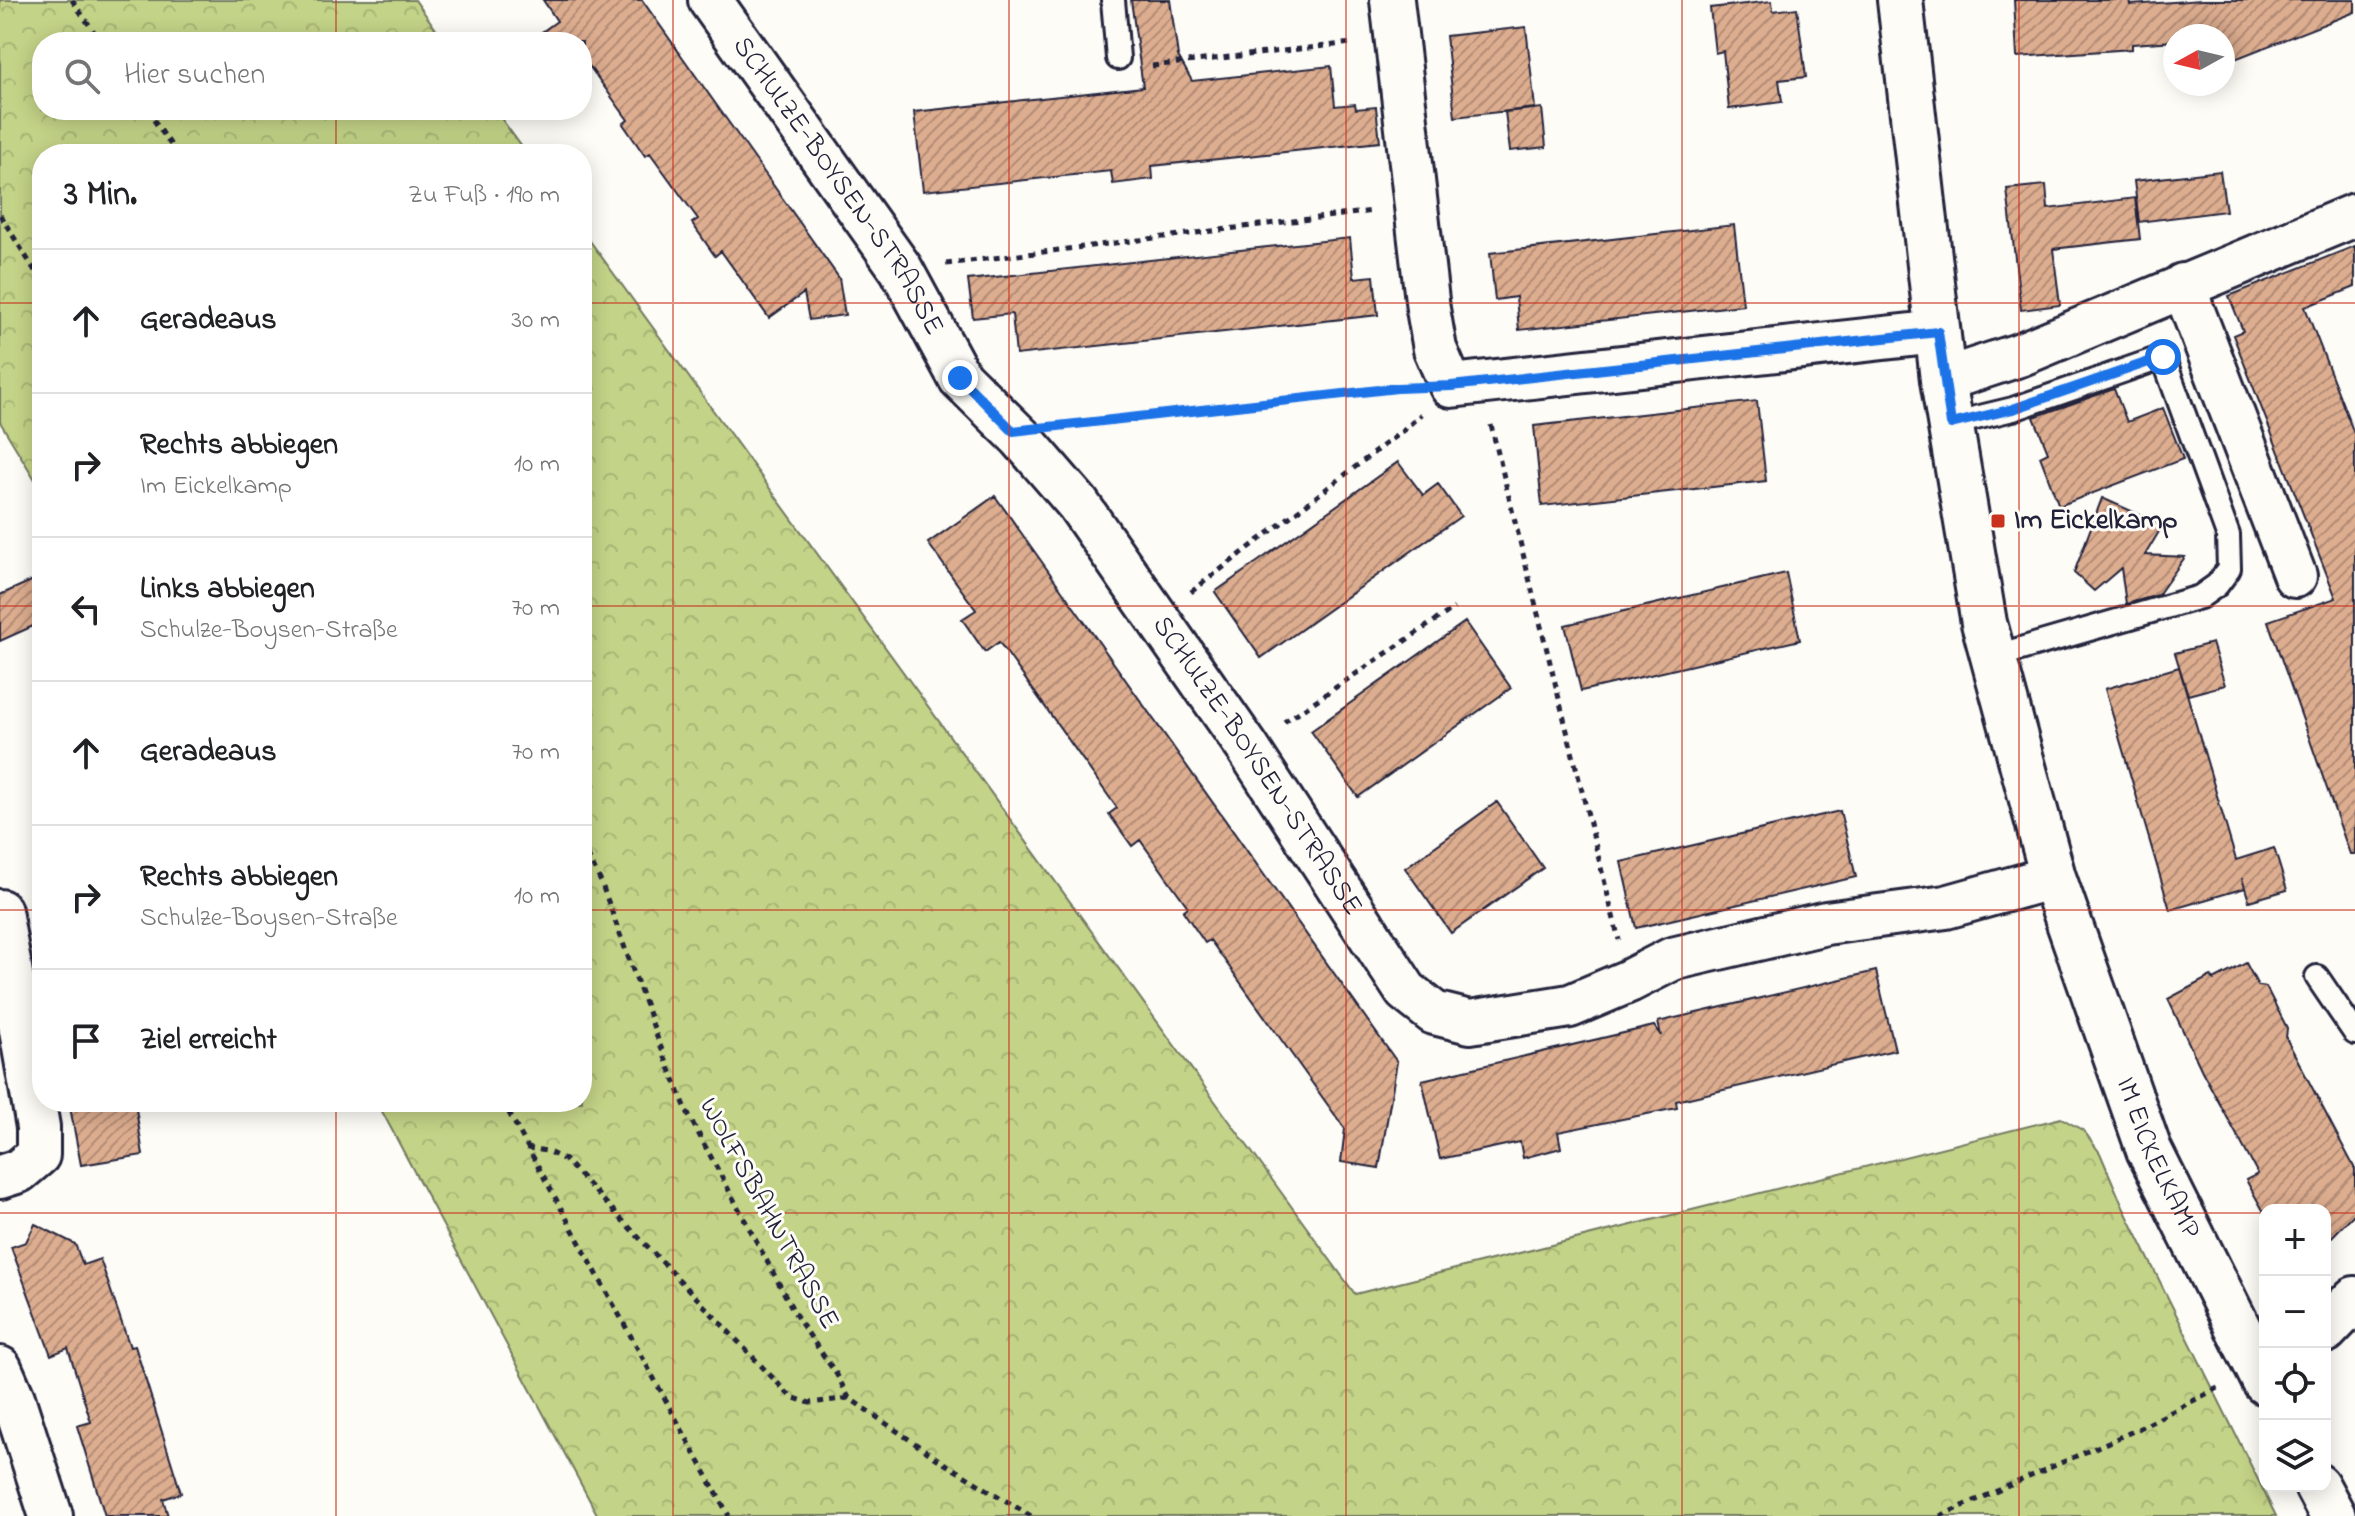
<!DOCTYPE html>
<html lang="de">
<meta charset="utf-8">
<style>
body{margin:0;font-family:"Indie Flower",sans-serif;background:#f6f6f6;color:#202124}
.controls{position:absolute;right:24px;bottom:24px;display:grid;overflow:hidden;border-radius:16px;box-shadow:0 4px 20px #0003}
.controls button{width:72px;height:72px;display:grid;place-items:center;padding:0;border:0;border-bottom:2px solid #e0e0e0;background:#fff;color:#202124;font:40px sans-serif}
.compass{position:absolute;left:2163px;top:24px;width:72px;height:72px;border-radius:50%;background:#fff;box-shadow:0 4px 20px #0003;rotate:262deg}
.stop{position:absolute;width:24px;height:24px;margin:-18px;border:6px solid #1a73e8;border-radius:50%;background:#fff}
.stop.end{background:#1a73e8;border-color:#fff;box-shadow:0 2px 8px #0008}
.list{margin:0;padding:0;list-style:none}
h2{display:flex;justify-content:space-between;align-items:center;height:104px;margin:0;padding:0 32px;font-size:34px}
h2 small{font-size:26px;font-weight:400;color:#757577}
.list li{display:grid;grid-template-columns:52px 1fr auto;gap:24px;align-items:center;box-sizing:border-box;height:144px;padding:0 32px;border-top:2px solid #e0e0e0}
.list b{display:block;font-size:30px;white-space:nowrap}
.list p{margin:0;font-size:26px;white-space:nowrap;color:#757577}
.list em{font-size:26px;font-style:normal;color:#757577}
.icon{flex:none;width:44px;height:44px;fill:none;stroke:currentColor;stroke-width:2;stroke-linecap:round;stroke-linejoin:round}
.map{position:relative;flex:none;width:2355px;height:1516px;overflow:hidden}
.search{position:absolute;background:#fff;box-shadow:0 4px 20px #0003;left:32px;top:32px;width:560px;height:88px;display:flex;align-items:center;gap:20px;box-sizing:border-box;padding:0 28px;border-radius:32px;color:#757577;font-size:30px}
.panel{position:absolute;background:#fff;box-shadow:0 4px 20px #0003;left:32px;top:144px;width:560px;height:968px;border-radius:32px}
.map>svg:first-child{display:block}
.forest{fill:url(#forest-crowns);stroke:#727a61;stroke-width:2}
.building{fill:url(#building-hatch);stroke:#22223b;stroke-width:2}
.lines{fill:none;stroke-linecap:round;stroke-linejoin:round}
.lane-casing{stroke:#22223b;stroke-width:28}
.street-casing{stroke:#22223b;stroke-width:48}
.secondary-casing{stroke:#22223b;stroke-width:50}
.path{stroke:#22223b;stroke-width:5;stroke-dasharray:6 6;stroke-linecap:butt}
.lane{stroke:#fdfcf7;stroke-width:22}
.street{stroke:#fdfcf7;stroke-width:42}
.secondary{stroke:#fdfcf7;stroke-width:44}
.route{stroke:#1a73e8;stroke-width:10}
.grid{fill:none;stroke:#c8321e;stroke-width:2;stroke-opacity:0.55}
.poi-dot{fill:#c8321e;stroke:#fdfcf7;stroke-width:3}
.labels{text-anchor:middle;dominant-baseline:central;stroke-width:6;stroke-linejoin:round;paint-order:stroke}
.street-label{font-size:28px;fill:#22223b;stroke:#fdfcf7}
.poi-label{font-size:28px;font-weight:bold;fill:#22223b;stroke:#fdfcf7;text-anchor:start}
</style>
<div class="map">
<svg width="2355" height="1516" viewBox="0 0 2355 1516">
<defs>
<pattern id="forest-crowns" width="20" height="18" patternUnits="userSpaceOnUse" patternTransform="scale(2)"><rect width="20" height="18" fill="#c3d387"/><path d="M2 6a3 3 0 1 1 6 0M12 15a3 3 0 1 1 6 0" fill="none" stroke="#a7b575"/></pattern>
<pattern id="building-hatch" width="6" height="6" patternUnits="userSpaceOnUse" patternTransform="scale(2)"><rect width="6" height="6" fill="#ddad8f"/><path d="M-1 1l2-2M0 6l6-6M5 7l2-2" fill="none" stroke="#b38c76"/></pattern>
</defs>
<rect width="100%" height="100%" fill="#fdfcf7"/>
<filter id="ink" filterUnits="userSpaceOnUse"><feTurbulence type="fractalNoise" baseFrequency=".0125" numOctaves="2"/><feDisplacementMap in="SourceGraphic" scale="16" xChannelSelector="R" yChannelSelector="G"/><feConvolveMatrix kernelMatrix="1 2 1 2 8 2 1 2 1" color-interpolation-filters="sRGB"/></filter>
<g filter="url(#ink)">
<path class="forest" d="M0 0H415L445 42H42V110H495L527 154H42V491L0 422Z
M582 230 1355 1294 2061 1118 2084 1131 2100 1153 2123 1207 2276 1516H598L377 1102H582Z"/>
<path class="building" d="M543 0H642L839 278 845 315 809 320 804 293 769 318 721 251 715 256 692 223 698 219 650 153 645 156 623 124 628 120 582 56V42H528L557 21Z
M1131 0H1170L1178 56 1192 81 1331 66 1335 106 1355 104 1356 109 1376 107 1380 142 1152 166 1153 179 1113 184 1111 171 923 191 914 112 1143 87Z
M2014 0H2129L2130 5 2202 0H2355V12L2235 59 2227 38H2223V36H2175V41L2132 44V49L2017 57Z
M1772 1 1773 11 1797 8 1806 77 1779 80 1782 102 1729 109 1723 51 1715 53 1710 8Z
M1526 27 1535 108 1455 117 1446 36Z
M1542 108 1546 147 1510 151 1505 112Z
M2220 171 2226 211 2139 222 2134 181Z
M2046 185 2048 209 2135 198 2140 239 2053 249 2060 305 2021 310 2007 189Z
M1734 225 1743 305 1519 330 1516 297 1495 300 1490 253Z
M1350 238 1354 278 1374 276 1378 315 1016 355 1012 314 973 318 968 280Z
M2355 246V287L2305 307 2355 436V854H2350L2268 621 2336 598 2233 335 2243 331 2229 296Z
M2114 389 2127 422 2163 408 2183 459 2059 506 2040 456 2048 452 2034 417Z
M1757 401 1766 481 1542 506 1534 426Z
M1398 462 1423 495 1438 484 1461 516 1261 658 1215 592Z
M995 496 1397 1062 1379 1168 1341 1162 1345 1129 1210 940 1205 943 1183 911 1188 907 1140 840 1132 846 1109 814 1117 808 999 642 985 652 962 619 976 610 928 543Z
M2102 498 2163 525 2145 555 2185 557 2158 595 2126 604 2121 568 2094 591 2074 573Z
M1786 573 1800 640 1581 691 1565 625Z
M42 576V622L0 641V595Z
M1465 622 1511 688 1358 797 1311 731Z
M2212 643 2225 685 2188 695 2175 653Z
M2179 667 2236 860 2274 848 2287 890 2249 901 2242 878 2245 888 2170 910 2105 689Z
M1497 802 1543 868 1451 933 1405 868Z
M1840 811 1856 877 1636 928 1621 862Z
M2246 963 2258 986 2266 987 2287 1028 2286 1038 2355 1169V1213L2325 1244V1210H2265V1214L2246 1180 2258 1174 2202 1071 2168 999 2211 976 2214 980Z
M1876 971 1895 1050 1676 1101 1677 1108 1558 1132 1561 1148 1523 1158 1520 1142 1440 1159 1422 1080 1654 1026 1661 1036 1658 1022Z
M69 1102H135L143 1155 81 1165Z
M35 1224 75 1244 83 1265 100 1259 130 1347 135 1346 181 1493 163 1499 168 1516H105L77 1426 91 1422 68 1348 51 1355 11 1247 26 1242Z"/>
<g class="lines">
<defs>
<path id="lane" d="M1113 0 1118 58
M1951 424 2013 409 2163 357 2228 535 2229 569 2217 585 2200 597 1993 657
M2317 977 2355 1033"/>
<g id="street">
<path id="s1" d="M710 0 901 269 960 378 1021 438 1078 504 1247 747 1406 991 1434 1013 1470 1022 1570 1006 1629 981 1672 959 1826 923 1946 907 2053 877"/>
<path d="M1392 0 1428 309 1435 349 1451 386 1938 332"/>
<path d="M2183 285 2295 576"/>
<path d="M1943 380 2019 355 2355 215"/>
<path d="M0 911 38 1127V1155L19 1171 0 1177"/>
<path d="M0 1368 13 1398 51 1516"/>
</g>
<g id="secondary">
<path id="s2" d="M1900 0 1943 380 1984 623 2053 877 2149 1150 2265 1382"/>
<path d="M2325 1330 2355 1299"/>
<path d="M2317 1486 2333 1516"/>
</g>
</defs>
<use href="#lane" class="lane-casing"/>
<use href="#street" class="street-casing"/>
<use href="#secondary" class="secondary-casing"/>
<path class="path" d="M72 0 101 42
M1152 66 1352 43
M147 110 177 154
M0 215 42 282
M946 264 1373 211
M1067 425 1403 387
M1491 425 1619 940
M1191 592 1405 429 1421 414
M1284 722 1454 608
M582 844 601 882 660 1045 689 1116 798 1319 837 1375 849 1398 942 1462 1031 1516
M503 1102 729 1516
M527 1148 547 1151 565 1160 791 1397 810 1403 849 1398
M1940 1516 2138 1429 2218 1388"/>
<use href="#lane" class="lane"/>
<use href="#street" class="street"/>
<use href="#secondary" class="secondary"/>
</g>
</g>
<g class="lines" filter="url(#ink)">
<path class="route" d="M960 378 1013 431 1397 388 1451 386 1938 332 1951 424 2013 409 2163 357"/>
</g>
<path class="grid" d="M336 0V42M673 0V1516M1009 0V1516M1346 0V1516M1682 0V1516M2019 0V1516M336 110V154M0 303H42M582 303H2355M0 606H42M582 606H2355M0 910H42M582 910H2355M336 1102V1516M0 1213H2265M2325 1213H2355"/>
<rect class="poi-dot" x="1990" y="513" width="16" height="16" rx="4"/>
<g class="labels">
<g class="street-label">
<text stroke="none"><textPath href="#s1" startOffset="226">SCHULZE-BOYSEN-STRASSE</textPath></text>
<text stroke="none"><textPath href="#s1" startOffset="944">SCHULZE-BOYSEN-STRASSE</textPath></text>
<text stroke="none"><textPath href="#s2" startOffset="1192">IM EICKELKAMP</textPath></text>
<text transform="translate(768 1214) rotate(61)">WOLFSBAHNTRASSE</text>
</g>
<g class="poi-label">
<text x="2014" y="521">Im Eickelkamp</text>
</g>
</g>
</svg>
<div class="controls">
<button>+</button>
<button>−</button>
<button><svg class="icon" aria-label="locate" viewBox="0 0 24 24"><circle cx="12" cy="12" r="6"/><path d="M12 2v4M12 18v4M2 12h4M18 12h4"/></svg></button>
<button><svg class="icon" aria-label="layers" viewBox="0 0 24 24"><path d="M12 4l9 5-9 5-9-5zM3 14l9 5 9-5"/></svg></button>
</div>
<svg class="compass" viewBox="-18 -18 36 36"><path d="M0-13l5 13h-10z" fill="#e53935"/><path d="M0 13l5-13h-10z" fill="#757577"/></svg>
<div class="stop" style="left:2163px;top:357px"></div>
<div class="stop end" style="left:960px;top:378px"></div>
<div class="search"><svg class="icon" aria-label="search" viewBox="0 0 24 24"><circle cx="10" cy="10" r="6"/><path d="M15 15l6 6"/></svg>Hier suchen</div>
<section class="panel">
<h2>3 Min.<small>Zu Fuß · 190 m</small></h2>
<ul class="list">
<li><svg class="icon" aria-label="ahead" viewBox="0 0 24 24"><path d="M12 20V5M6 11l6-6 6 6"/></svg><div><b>Geradeaus</b></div><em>30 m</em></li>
<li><svg class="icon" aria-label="right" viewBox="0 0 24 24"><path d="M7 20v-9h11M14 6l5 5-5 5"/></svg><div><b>Rechts abbiegen</b><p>Im Eickelkamp</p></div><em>10 m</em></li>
<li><svg class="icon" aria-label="left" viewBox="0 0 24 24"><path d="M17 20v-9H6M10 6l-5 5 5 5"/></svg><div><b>Links abbiegen</b><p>Schulze-Boysen-Straße</p></div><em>70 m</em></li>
<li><svg class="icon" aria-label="ahead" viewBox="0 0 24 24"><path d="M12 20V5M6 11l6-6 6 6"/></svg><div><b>Geradeaus</b></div><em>70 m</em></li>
<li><svg class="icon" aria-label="right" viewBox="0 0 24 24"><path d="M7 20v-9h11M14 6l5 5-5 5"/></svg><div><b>Rechts abbiegen</b><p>Schulze-Boysen-Straße</p></div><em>10 m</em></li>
<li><svg class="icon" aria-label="arrive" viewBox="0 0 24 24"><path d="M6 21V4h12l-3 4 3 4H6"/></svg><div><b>Ziel erreicht</b></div></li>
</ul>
</section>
</div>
